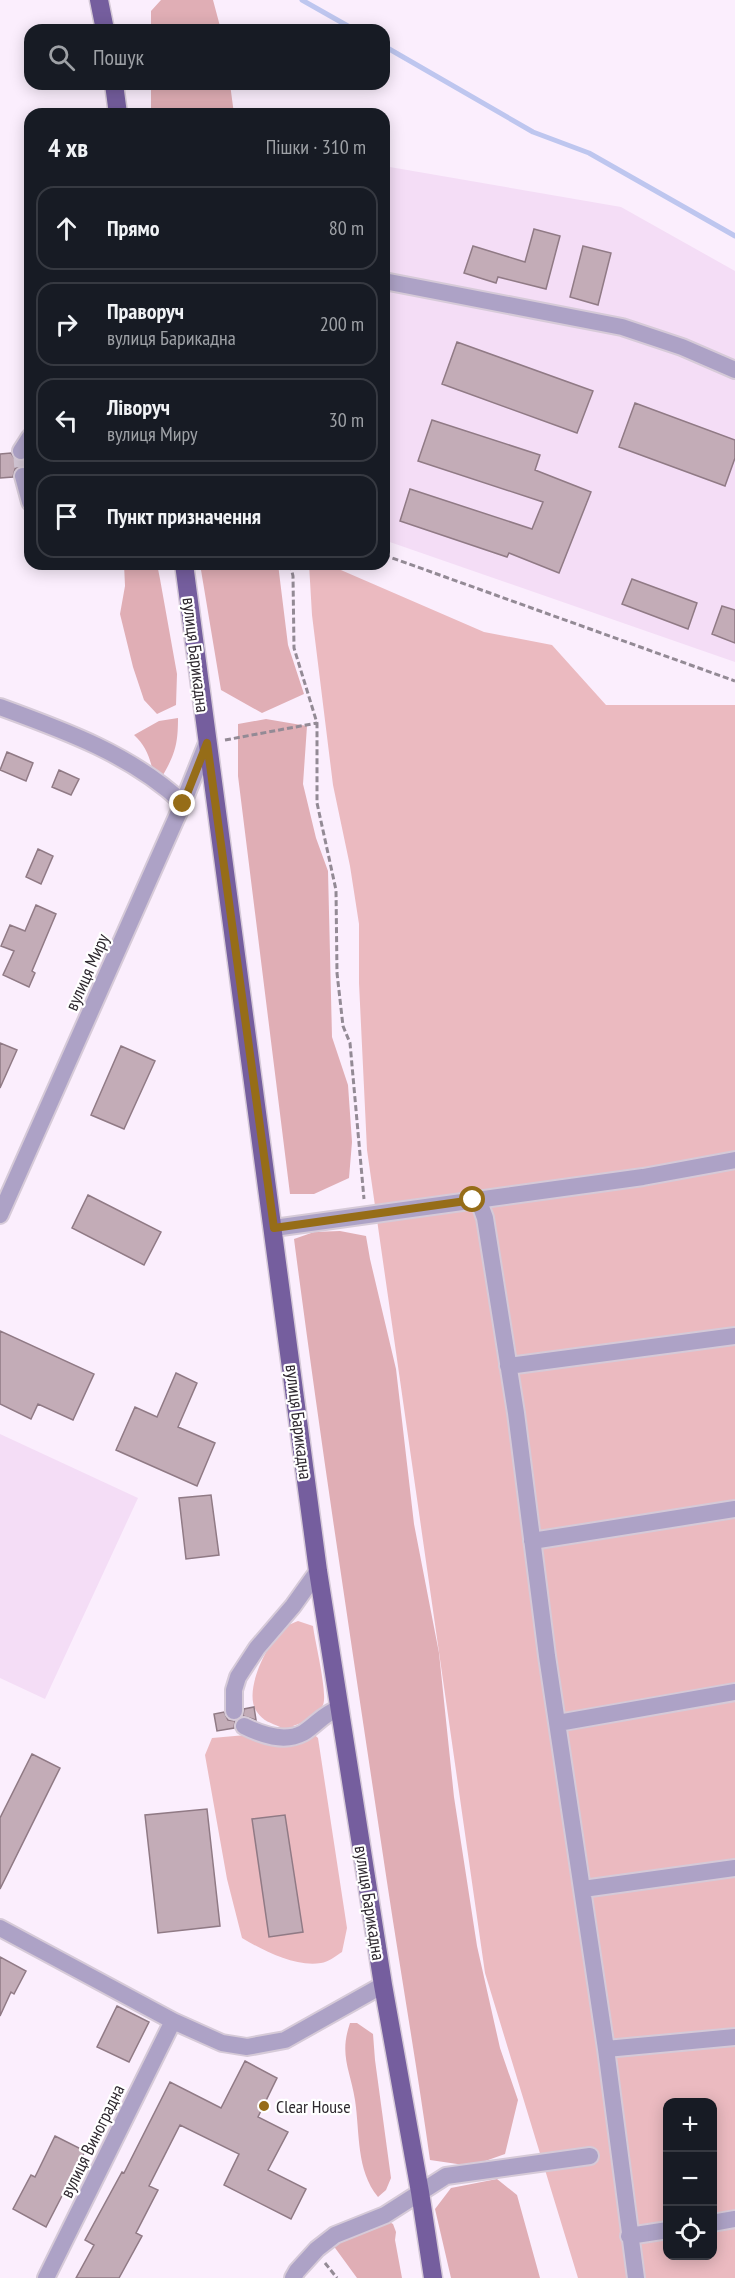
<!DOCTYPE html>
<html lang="uk">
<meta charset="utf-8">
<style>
body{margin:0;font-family:"PT Sans Narrow",sans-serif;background:#242831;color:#f1f3f6}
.controls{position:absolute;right:18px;bottom:18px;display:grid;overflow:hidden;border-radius:12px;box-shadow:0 3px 15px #0003}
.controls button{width:54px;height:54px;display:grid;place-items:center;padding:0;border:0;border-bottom:2px solid #363941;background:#171b24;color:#f1f3f6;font:30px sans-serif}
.stop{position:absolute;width:18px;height:18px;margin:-14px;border:4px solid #966d18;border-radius:50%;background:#fff}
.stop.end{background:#966d18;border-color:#fff;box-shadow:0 2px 6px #0008}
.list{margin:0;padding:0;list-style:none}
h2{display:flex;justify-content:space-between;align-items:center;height:78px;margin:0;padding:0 24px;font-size:26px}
h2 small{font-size:20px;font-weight:400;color:#9ea1a6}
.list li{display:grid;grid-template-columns:39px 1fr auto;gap:18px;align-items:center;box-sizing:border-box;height:84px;margin:0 12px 12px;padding:0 12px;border:2px solid #363941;border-radius:18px}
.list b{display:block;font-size:22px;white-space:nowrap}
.list p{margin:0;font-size:20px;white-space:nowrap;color:#9ea1a6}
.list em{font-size:20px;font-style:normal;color:#9ea1a6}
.icon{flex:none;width:33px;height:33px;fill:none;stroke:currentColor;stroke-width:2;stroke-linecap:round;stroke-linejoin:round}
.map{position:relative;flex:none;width:735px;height:2278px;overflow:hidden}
.search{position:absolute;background:#171b24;box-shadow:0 3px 15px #0003;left:24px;top:24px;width:366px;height:66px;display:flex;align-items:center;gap:15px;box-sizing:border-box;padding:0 21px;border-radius:18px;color:#9ea1a6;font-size:22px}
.panel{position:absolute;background:#171b24;box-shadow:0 3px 15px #0003;left:24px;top:108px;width:366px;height:462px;border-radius:18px}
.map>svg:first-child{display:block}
.built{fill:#f4ddf6}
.green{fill:#ebbac0;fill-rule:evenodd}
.forest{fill:#e0aeb5}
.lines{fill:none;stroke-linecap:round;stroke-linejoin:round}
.stream{stroke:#bec6ef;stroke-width:5}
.building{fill:#c3acb7;stroke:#907a85;stroke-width:1.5}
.minor-tunnel{stroke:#d2c6d4;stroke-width:16;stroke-dasharray:16 8;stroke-linecap:butt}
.minor-casing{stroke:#d6cad8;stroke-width:20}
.major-casing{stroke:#d6cad8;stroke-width:21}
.path{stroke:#938a95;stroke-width:3;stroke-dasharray:6 3;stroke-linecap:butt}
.minor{stroke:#ada2c6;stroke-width:16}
.major{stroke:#755e9e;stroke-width:18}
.route{stroke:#966d18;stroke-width:8}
.poi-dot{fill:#966d18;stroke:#fff;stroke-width:2}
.labels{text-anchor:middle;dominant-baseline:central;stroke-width:4.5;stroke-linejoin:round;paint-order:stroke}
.street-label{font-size:18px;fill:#2e282f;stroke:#fff}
.poi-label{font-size:18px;fill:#2e282f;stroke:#fff;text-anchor:start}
</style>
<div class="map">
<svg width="735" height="2278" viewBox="0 0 735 2278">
<rect width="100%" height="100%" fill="#fbeefd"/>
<path class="built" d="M384 166 621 207 735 271V662L384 540Z
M0 1434 138 1498 45 1699 0 1678Z"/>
<path class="green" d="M309 564H327L484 632 552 645 606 705H735V2278H578L485 1973 367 1150 359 983V924L350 866 333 785 312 615ZM668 2102H712V2256H668Z
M298 1621 313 1626C315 1642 328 1694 323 1705 317 1717 304 1722 293 1726L307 1728 318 1738 347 1928 342 1952C336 1956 328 1962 321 1963 295 1967 264 1951 242 1938L227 1879 205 1755 212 1738 246 1735 280 1727C271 1723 263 1721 257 1712 242 1692 268 1641 285 1627 289 1624 294 1623 298 1621Z"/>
<path class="forest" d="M161 0H213L221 30H151V11Z
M151 84H230L234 114H151Z
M124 564H157L160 579 177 674 176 705 157 714 144 700 133 667 120 614 125 586Z
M200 564H278L288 645 304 694 262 713 221 690Z
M178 718C178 748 174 756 159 782L154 778C151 760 147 747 134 735L159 721Z
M266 719 307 726 303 784 316 838 328 871 332 1037 348 1085 352 1142 349 1178 314 1194H290L238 776V724Z
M340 1231 366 1236 370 1259 396 1369 414 1524 439 1653 454 1797 477 1946 500 2048 518 2100 505 2154 471 2166 430 2160C417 2067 401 1975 387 1882 355 1668 322 1454 294 1239L314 1232Z
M350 2023H357L373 2034 375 2060 391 2178 386 2190 378 2197C356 2170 360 2133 355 2100 350 2069 339 2055 350 2023Z
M497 2179 517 2195 540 2278H451L435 2209 451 2188Z
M380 2217 393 2224 396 2232 395 2240 402 2278H357L330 2241Z"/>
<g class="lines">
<path class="stream" d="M302 0 355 30
M384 46 533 132 589 153 735 236"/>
</g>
<path class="building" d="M534 229 560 236 546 289 498 277 496 283 464 273 473 246 525 262Z
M583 246 611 253 598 305 570 297Z
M457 342 593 391 577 433 442 384Z
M635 403 735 440V458L725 486 619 447Z
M432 420 540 455 535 470 591 492 559 573 509 553 507 557 400 521 410 489 532 529 543 502 418 461Z
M11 453 15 459 20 461 30 456V468L20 466 15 469 13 477 0 478V454Z
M632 579 697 603 688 629 622 604Z
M722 606 735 610V643L712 634Z
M7 752 33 763 26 781 0 770Z
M59 770 79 779 71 795 52 787Z
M38 849 53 856 41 884 26 877Z
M36 905 56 914 32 971 35 973 29 987 3 975 14 951 1 946 10 925 25 931Z
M0 1043 17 1050 0 1088Z
M121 1046 155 1061 124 1129 91 1115Z
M88 1195 161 1232 144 1265 72 1228Z
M0 1331 94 1374 73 1420 38 1404 31 1419 0 1404Z
M176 1373 197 1383 178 1427 215 1443 197 1486 116 1450 135 1407 157 1417Z
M211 1495 219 1555 186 1559 179 1498Z
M254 1707 256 1720 243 1716 244 1709Z
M224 1712 228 1720 235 1721 234 1728 217 1731 214 1714Z
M32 1754 60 1768 0 1889V1818Z
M207 1809 220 1926 158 1933 145 1815Z
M285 1815 303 1932 269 1937 252 1819Z
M0 1957 26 1971 14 1994 11 1992 0 2016Z
M117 2006 149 2022 129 2062 97 2047Z
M245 2061 277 2078 258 2117 288 2132 268 2170 306 2189 291 2219 224 2185 239 2154 180 2125 149 2186 158 2190 136 2233 142 2236 119 2278H76L94 2245 85 2240 122 2172 124 2173 170 2082 221 2108Z
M55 2136 85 2151 46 2227 13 2209 31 2175 35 2177Z"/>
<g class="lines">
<path class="minor-tunnel" d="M21 451 23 476"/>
<defs>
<path id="minor" d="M384 281 622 327 682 347 735 370
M21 451 30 437
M23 476 30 502
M0 707C66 731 132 755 183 803
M473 1200 481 1207 485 1218 516 1413 547 1656 606 2049 636 2278
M0 1215 183 803 207 743
M274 1228 643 1177 735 1160
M508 1366 735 1336
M532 1541 735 1509
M234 1711V1690L238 1677 257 1648 293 1606 318 1571
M558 1723 735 1692
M244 1726C262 1735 284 1743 303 1733 316 1725 323 1714 338 1709
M583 1889 735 1868
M0 1928 173 2021 222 2043 247 2047 285 2040 383 1985
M606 2049 735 2037
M712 2223 735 2219
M629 2236 668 2230
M46 2278 173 2021
M293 2278 297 2271 317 2249 335 2235 385 2215 446 2176 590 2156"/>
<path id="major" d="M99 0 105 30
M114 84 118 114
M184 564 318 1571 383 1985 420 2192 433 2278"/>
</defs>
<use href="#minor" class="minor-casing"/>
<use href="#major" class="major-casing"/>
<path class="path" d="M384 555 735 681
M290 564 293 576 294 648 317 723V803L336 890 337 973 343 1026 350 1043 364 1199
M225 740 317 723
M325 2263 337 2278"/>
<use href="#minor" class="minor"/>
<use href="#major" class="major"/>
</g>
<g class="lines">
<path class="route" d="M183 804 207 743 274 1228 473 1200"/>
</g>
<circle class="poi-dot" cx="264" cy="2106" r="6"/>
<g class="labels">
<g class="street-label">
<text transform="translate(196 655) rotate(83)">вулиця Барикадна</text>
<text transform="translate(87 972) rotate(-66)">вулиця Миру</text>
<text transform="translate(299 1422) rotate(83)">вулиця Барикадна</text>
<text transform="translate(370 1903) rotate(81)">вулиця Барикадна</text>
<text transform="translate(92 2141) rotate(-64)">вулиця Виноградна</text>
</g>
<g class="poi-label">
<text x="276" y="2106">Clear House</text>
</g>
</g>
</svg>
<div class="controls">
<button>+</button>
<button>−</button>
<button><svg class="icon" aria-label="locate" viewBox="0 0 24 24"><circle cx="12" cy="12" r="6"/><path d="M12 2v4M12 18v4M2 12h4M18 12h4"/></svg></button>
</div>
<div class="stop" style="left:473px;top:1200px"></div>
<div class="stop end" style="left:183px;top:804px"></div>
<div class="search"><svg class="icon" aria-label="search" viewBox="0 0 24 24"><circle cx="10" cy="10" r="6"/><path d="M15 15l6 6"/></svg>Пошук</div>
<section class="panel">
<h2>4 хв<small>Пішки · 310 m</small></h2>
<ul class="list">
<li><svg class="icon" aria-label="ahead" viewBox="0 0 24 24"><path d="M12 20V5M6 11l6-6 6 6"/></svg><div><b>Прямо</b></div><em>80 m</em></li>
<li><svg class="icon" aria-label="right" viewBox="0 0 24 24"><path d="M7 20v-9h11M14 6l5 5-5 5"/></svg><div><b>Праворуч</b><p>вулиця Барикадна</p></div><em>200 m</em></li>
<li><svg class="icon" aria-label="left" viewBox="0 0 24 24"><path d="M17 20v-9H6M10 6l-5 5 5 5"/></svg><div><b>Ліворуч</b><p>вулиця Миру</p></div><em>30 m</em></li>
<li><svg class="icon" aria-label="arrive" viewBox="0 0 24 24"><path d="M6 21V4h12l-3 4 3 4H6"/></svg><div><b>Пункт призначення</b></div></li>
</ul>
</section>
</div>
